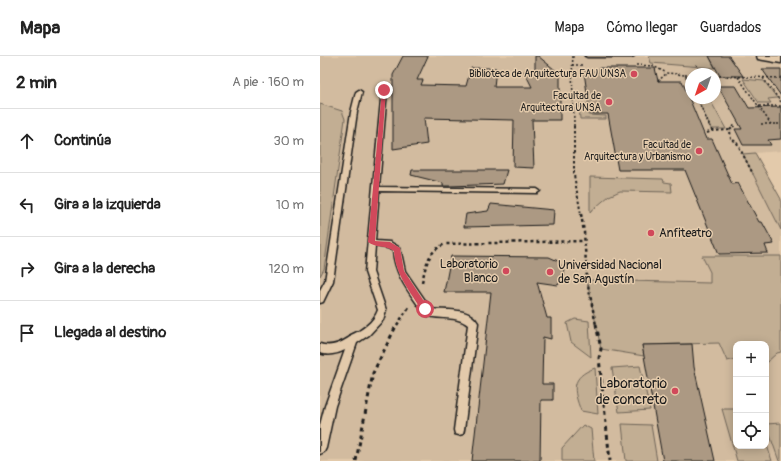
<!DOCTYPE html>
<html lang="es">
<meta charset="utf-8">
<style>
body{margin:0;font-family:Pangolin,sans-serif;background:#f2f2f2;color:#222}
.controls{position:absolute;right:12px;bottom:12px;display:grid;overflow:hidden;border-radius:8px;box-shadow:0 2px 10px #0003}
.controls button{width:36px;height:36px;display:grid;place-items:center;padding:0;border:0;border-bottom:1px solid #e0e0e0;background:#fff;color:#222;font:20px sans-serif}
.compass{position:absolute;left:365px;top:12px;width:36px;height:36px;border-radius:50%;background:#fff;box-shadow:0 2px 10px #0003;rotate:220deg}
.stop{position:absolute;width:12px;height:12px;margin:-9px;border:3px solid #d1495b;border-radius:50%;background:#fff}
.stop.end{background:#d1495b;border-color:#fff;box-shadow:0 1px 4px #0008}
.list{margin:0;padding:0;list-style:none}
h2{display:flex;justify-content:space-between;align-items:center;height:52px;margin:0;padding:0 16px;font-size:17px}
h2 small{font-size:13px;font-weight:400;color:#767676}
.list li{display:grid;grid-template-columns:26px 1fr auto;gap:12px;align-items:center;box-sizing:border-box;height:64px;padding:0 16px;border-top:1px solid #e0e0e0}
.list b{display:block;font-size:15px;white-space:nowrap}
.list em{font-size:13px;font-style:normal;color:#767676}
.icon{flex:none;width:22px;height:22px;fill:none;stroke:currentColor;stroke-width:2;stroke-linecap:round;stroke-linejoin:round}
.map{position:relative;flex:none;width:461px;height:405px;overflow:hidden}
header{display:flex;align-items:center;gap:24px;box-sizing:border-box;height:56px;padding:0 20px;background:#fff;border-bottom:1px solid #e0e0e0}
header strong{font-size:19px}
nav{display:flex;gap:22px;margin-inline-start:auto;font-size:14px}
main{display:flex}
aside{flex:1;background:#fff}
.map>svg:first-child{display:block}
.built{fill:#d2bb9f;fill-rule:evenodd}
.green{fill:#c2ae93;stroke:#6f6558}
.building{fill:#ac9983;stroke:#1c1c1c}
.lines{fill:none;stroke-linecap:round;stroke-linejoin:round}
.lane-casing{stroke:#1c1c1c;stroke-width:3}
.primary-casing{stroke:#1c1c1c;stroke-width:3}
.path-far3{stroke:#1c1c1c;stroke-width:1.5;stroke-dasharray:2 2;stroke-linecap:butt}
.path-far2{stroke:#1c1c1c;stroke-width:2;stroke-dasharray:2.5 2.5;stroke-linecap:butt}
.path-far1{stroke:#1c1c1c;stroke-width:2.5;stroke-dasharray:3 3;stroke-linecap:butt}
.path{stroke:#1c1c1c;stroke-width:3;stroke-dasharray:4 4;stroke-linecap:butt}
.lane{fill:#e3caab;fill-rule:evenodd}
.primary{fill:#e3caab;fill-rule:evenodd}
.route{fill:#d1495b}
.poi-dot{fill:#d1495b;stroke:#e3caab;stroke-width:1.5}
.labels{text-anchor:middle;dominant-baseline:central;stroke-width:3;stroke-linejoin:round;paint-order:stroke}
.far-poi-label{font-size:10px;fill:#1c1c1c;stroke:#e3caab;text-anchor:end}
.poi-label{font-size:12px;fill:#1c1c1c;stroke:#e3caab;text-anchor:start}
.near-poi-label{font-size:14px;fill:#1c1c1c;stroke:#e3caab;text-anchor:end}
</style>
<header>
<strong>Mapa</strong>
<nav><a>Mapa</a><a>Cómo llegar</a><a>Guardados</a></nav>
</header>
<main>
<aside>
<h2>2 min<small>A pie · 160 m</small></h2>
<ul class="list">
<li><svg class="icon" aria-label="ahead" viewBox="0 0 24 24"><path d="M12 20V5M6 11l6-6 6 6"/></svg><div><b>Continúa</b></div><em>30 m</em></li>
<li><svg class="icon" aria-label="left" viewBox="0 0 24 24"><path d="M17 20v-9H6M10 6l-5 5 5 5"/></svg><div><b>Gira a la izquierda</b></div><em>10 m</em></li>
<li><svg class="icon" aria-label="right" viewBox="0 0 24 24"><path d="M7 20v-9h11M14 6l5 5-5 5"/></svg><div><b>Gira a la derecha</b></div><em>120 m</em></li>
<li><svg class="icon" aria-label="arrive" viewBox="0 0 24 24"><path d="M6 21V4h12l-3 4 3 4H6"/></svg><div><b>Llegada al destino</b></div></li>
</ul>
</aside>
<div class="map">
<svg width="461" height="405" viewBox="0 0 461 405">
<rect width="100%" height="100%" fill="#e3caab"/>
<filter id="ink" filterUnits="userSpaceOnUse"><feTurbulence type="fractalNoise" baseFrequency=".025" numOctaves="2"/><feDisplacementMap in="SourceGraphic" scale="8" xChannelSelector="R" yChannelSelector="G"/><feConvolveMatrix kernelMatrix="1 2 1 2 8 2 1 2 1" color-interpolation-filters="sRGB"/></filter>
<g filter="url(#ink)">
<path class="built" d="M0 0H429L461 5V95L435 97 461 143V405H0ZM371 18H395V42H371ZM416 288H446V390H416Z"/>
<path class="green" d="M329 0H389L395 12 331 7Z
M423 23 444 25 457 42 448 43 451 47H439Z
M377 42H389L406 73H391Z
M0 48 22 55 25 63 4 213 0 220Z
M259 48H267L268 59 286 60V63H260Z
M435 97 461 143V174L423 98Z
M270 121 343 123 344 126 351 127 352 136 300 135 289 140 270 156Z
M382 200H461V296L457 297 446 307V288H416V303L407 305 399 287 322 289 324 300 281 293 267 224 390 227V216Z
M255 263 269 265 271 301 251 286 247 267Z
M320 310 330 354 299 356 292 312Z
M275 312 278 358 261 355C253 334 250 321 275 312Z
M402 353H416V390H446V386L452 405H417Z
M461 367V405H459L446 368Z
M302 368 331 369 337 405H306Z
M263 369 271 373 274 405H242V392Z"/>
<path class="building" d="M83 0H108L97 24H103L101 29 146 30 151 12H176L174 31H212L204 15 215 17V0H218L240 18V64H212L214 112 193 111 194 64 104 62 107 88 73 93V19Z
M389 0H409L423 20H400Z
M279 12H335L338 25H362L386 83H392L412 128 418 127 439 166H442L454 188 445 189 448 197 399 198 365 114H298L288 58H270L264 16H279Z
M442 13H461V40Z
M398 30H416L429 52 461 51V83L448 84 451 89H423L415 73H422Z
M92 114H187L183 128 130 130H123V127L91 119Z
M171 148 234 154 233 169 144 171 146 158 168 155Z
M131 200 229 201 238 205 243 212 245 219 238 229 217 226 227 262H231V283L223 281 222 328H233V344H221L220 405H152L171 236H124Z
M372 288 374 311 395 405H343L322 289Z"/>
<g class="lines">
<defs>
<path id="lane" d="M265 0H314L312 1H267Z
M62 33 67 34 59 131 217 133 220 135 217 137 59 135 55 185 70 186 80 192 85 215 111 253C125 255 150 251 158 267L144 374 143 378 139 379 135 378 134 374 148 269C136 259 119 264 105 259 91 238 75 221 73 195L68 192 55 190 53 216 66 254 63 264 49 279 37 287 15 350 6 392 4 396 0 398V369L5 350 25 294C18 298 7 300 0 297V288C11 292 21 287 30 281L31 279C41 275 54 266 58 254L45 216Z
M39 34 42 36 37 56 13 225 3 246 0 247V234L5 225 31 56 36 36Z"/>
<path id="primary" d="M437 0H461V7L438 3Z"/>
</defs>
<use href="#lane" class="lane-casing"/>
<use href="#primary" class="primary-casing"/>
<path class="path-far3" d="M253 0C251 24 254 47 254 71
M376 8 381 18
M252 9H263
M316 9 333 10 347 17 365 19 371 30
M365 19H371
M395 20 461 22
M418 21 451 68
M443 22 461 46
M338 25 347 17
M377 42 390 71
M439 50H461
M441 68H461
M413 71 415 69"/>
<path class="path-far2" d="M254 70V119L261 159
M410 74 414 70
M392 75 410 74 411 84 416 85 433 118
M387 77 392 75 390 70"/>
<path class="path-far1" d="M261 158 264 176 267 224 276 269
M102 226C106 209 108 194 126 188L264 185
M77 269 89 251"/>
<path class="path" d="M276 268 281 293 279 302 290 405
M36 405 53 317 77 268"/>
<use href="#lane" class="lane"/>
<use href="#primary" class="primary"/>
</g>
</g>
<path class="route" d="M64 32 66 34 55 185 70 186 80 192 84 215 107 250V255H102C90 235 75 218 74 195 66 189 55 192 48 186L62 34Z"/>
<g class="poi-dot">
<circle cx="314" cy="18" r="4"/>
<circle cx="289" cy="46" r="4"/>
<circle cx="379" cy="95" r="4"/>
<circle cx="331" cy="177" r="4"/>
<circle cx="186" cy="215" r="4"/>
<circle cx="230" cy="216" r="4"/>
<circle cx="355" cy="335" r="4"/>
</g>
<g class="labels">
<g class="far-poi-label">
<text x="306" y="18">Biblioteca de Arquitectura FAU UNSA</text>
<text x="281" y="40">Facultad de<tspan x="281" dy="12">Arquitectura UNSA</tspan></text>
<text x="371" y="89">Facultad de<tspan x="371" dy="12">Arquitectura y Urbanismo</tspan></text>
</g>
<g class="poi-label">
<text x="339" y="177">Anfiteatro</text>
<text x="178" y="208" text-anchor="end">Laboratorio<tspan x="178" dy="14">Blanco</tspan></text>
<text x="238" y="209">Universidad Nacional<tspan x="238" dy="14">de San Agustín</tspan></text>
</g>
<g class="near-poi-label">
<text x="347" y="327">Laboratorio<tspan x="347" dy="16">de concreto</tspan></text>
</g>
</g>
</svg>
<div class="controls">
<button>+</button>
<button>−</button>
<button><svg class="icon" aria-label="locate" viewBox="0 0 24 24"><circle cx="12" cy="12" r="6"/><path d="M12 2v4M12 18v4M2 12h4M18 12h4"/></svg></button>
</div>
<svg class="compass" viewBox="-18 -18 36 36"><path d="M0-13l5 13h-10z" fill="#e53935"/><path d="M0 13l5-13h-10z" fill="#767676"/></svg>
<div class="stop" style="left:105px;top:253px"></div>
<div class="stop end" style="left:64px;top:34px"></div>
</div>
</main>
